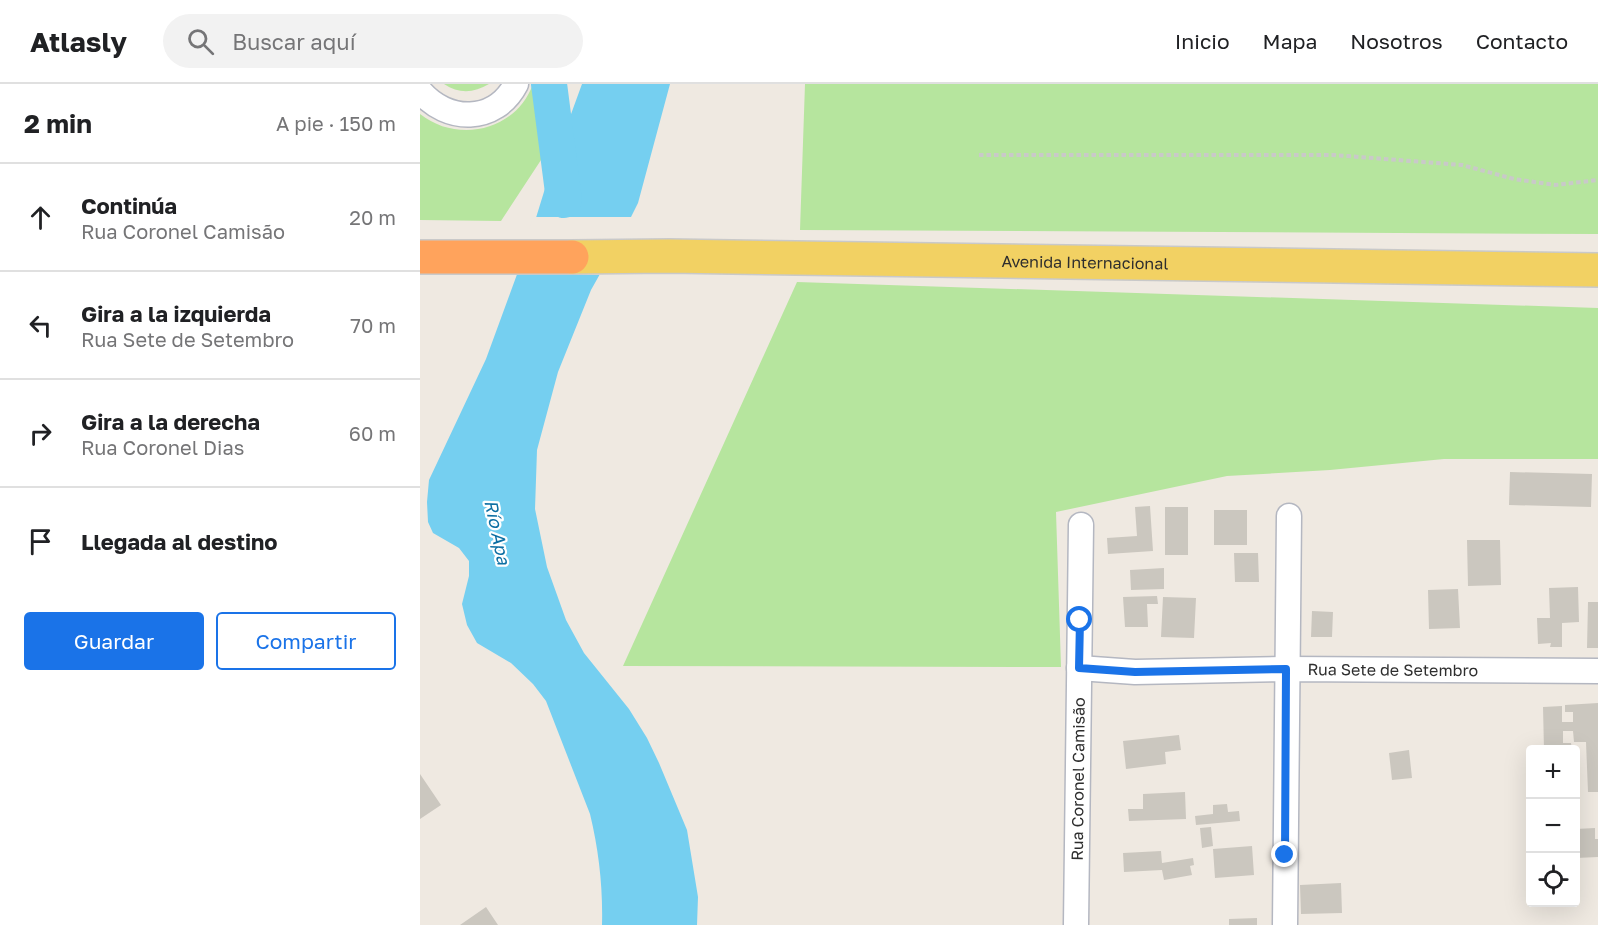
<!DOCTYPE html>
<html lang="es">
<meta charset="utf-8">
<style>
body{margin:0;font-family:"Golos Text",sans-serif;background:#f2f2f2;color:#202124}
.controls{position:absolute;right:18px;bottom:18px;display:grid;overflow:hidden;border-radius:6px;box-shadow:0 6px 24px #0002}
.controls button{width:54px;height:54px;display:grid;place-items:center;padding:0;border:0;border-bottom:2px solid #e0e0e0;background:#fff;color:#202124;font:30px sans-serif}
.stop{position:absolute;width:18px;height:18px;margin:-14px;border:4px solid #1a73e8;border-radius:50%;background:#fff}
.stop.end{background:#1a73e8;border-color:#fff;box-shadow:0 2px 6px #0008}
.list{margin:0;padding:0;list-style:none}
h2{display:flex;justify-content:space-between;align-items:center;height:78px;margin:0;padding:0 24px;font-size:26px}
h2 small{font-size:20px;font-weight:400;color:#757577}
.list li{display:grid;grid-template-columns:39px 1fr auto;gap:18px;align-items:center;box-sizing:border-box;height:108px;padding:0 24px;border-top:2px solid #e0e0e0}
.list b{display:block;font-size:22px;white-space:nowrap}
.list p{margin:0;font-size:20px;white-space:nowrap;color:#757577}
.list em{font-size:20px;font-style:normal;color:#757577}
.actions{display:flex;gap:12px;padding:18px 24px}
.actions a{flex:1;padding:14px 0;border:2px solid #1a73e8;border-radius:6px;text-align:center;font-size:21px;color:#1a73e8}
.actions .main{background:#1a73e8;color:#fff}
.icon{flex:none;width:33px;height:33px;fill:none;stroke:currentColor;stroke-width:2;stroke-linecap:round;stroke-linejoin:round}
.map{position:relative;flex:none;width:1178px;height:841px;overflow:hidden}
header{display:flex;align-items:center;gap:36px;box-sizing:border-box;height:84px;padding:0 30px;background:#fff;border-bottom:2px solid #e0e0e0}
header strong{font-size:28px}
nav{display:flex;gap:33px;margin-inline-start:auto;font-size:21px}
.search{width:420px;height:54px;background:#f2f2f2;display:flex;align-items:center;gap:15px;box-sizing:border-box;padding:0 21px;border-radius:33px;color:#757577;font-size:22px}
main{display:flex}
aside{flex:1;background:#fff}
.map>svg:first-child{display:block}
.green{fill:#b6e59e}
.water{fill:#75cff0}
.pier{fill:#efe9e1}
.lines{fill:none;stroke-linecap:round;stroke-linejoin:round}
.river{stroke:#75cff0;stroke-width:36}
.building{fill:#cbc7bf}
.street-casing{stroke:#b4b7c1;stroke-width:27}
.primary-casing{stroke:#c9c9c9;stroke-width:36}
.highway-casing{stroke:#c9c9c9;stroke-width:36}
.path{stroke:#c9c9c9;stroke-width:4;stroke-dasharray:4.5 3;stroke-linecap:butt}
.street{stroke:#fff;stroke-width:24}
.primary{stroke:#f2d163;stroke-width:33}
.highway{stroke:#ffa35c;stroke-width:33}
.route{stroke:#1a73e8;stroke-width:8}
.labels{text-anchor:middle;dominant-baseline:central;stroke-width:4.5;stroke-linejoin:round;paint-order:stroke}
.street-label{font-size:16px;fill:#2e2e2e;stroke:#fff}
.water-label{font-size:18px;font-style:italic;fill:#0d6fa3;stroke:#fff}
</style>
<header>
<strong>Atlasly</strong>
<div class="search"><svg class="icon" aria-label="search" viewBox="0 0 24 24"><circle cx="10" cy="10" r="6"/><path d="M15 15l6 6"/></svg>Buscar aquí</div>
<nav><a>Inicio</a><a>Mapa</a><a>Nosotros</a><a>Contacto</a></nav>
</header>
<main>
<aside>
<h2>2 min<small>A pie · 150 m</small></h2>
<ul class="list">
<li><svg class="icon" aria-label="ahead" viewBox="0 0 24 24"><path d="M12 20V5M6 11l6-6 6 6"/></svg><div><b>Continúa</b><p>Rua Coronel Camisão</p></div><em>20 m</em></li>
<li><svg class="icon" aria-label="left" viewBox="0 0 24 24"><path d="M17 20v-9H6M10 6l-5 5 5 5"/></svg><div><b>Gira a la izquierda</b><p>Rua Sete de Setembro</p></div><em>70 m</em></li>
<li><svg class="icon" aria-label="right" viewBox="0 0 24 24"><path d="M7 20v-9h11M14 6l5 5-5 5"/></svg><div><b>Gira a la derecha</b><p>Rua Coronel Dias</p></div><em>60 m</em></li>
<li><svg class="icon" aria-label="arrive" viewBox="0 0 24 24"><path d="M6 21V4h12l-3 4 3 4H6"/></svg><div><b>Llegada al destino</b></div></li>
</ul>
<div class="actions"><a class="main">Guardar</a><a>Compartir</a></div>
</aside>
<div class="map">
<svg width="1178" height="841" viewBox="0 0 1178 841">
<rect width="100%" height="100%" fill="#efe9e1"/>
<path class="green" d="M24 0H69C54 9 39 10 24 0Z
M113 0H140L118 52 124 65 121 76 81 137 0 136V30C38 60 96 47 113 0Z
M385 0H1178V150L380 146Z
M377 198 1178 224V375H1024L910 386 807 392 636 428 641 583 203 582Z"/>
<path class="water" d="M162 0H250L218 119 203 149 171 206 138 288 117 366 115 425 127 483 146 536 164 569 209 625 227 654 239 679 267 746 278 813 277 841H182C183 804 179 767 170 730L126 617 113 600 91 579 57 559 47 541 42 520 49 492V477L39 464 13 449 8 438 7 418 9 396 66 275 107 163 131 85Z"/>
<path class="pier" d="M113 133H214L183 191H94Z"/>
<g class="lines">
<path class="river" d="M129 0 144 116"/>
</g>
<path class="building" d="M1090 388 1172 390 1171 423 1089 421Z
M730 422 733 467 688 470 687 454 717 452 715 423Z
M745 423H768V471H745Z
M794 426H827V461H794Z
M1047 456H1080L1081 501 1048 502Z
M814 469H838L839 498H815Z
M744 484V505L711 506 710 486Z
M1158 503 1159 538 1142 539V563H1130L1131 559 1118 560 1117 534H1130L1129 504Z
M1038 505 1040 544 1009 545 1008 506Z
M737 512 738 520H727L728 543H705L703 513Z
M743 513 776 514 774 554 741 553Z
M1168 518H1178V564H1167Z
M892 527 913 528 912 553H891Z
M1178 619V708H1168L1166 658H1154L1153 647H1143V659H1151L1152 666H1124L1123 623 1142 622V638H1153V628H1145V621Z
M759 651 761 666 745 668 746 680 706 685 703 657Z
M989 666 992 694 972 696 969 669Z
M0 690 21 721 0 735Z
M765 708 766 735 709 737 708 725H723V710Z
M807 720 808 728 819 727 820 737 776 741 775 732 793 730V721Z
M791 743 793 762 782 764 780 744Z
M1175 744V755H1178V773L1156 774V745Z
M832 762 834 791 795 794 793 765Z
M741 767 742 779 773 774 774 781 770 782 772 791 744 796 742 786 704 788 703 769Z
M921 799 922 829 881 830 880 801Z
M66 823 78 841H40Z
M837 834V841H809V835Z"/>
<g class="lines">
<defs>
<g id="street">
<path d="M0 7C27 39 75 40 96 0"/>
<path id="s1" d="M659 584 715 588 866 585 1178 587"/>
<path id="s2" d="M656 841 661 441"/>
<path d="M865 841 869 432"/>
</g>
<g id="primary">
<path id="s3" d="M152 173 249 172 1178 186"/>
</g>
<path id="highway" d="M0 173H152"/>
</defs>
<use href="#street" class="street-casing"/>
<use href="#primary" class="primary-casing"/>
<use href="#highway" class="highway-casing"/>
<path class="path" d="M559 71H914L1042 81 1094 95 1135 101 1178 96"/>
<use href="#street" class="street"/>
<use href="#primary" class="primary"/>
<use href="#highway" class="highway"/>
</g>
<g class="lines">
<path class="route" d="M660 536 659 584 715 588 866 585 865 771"/>
</g>
<g class="labels">
<g class="street-label">
<text stroke="none"><textPath href="#s3" startOffset="513">Avenida Internacional</textPath></text>
<text stroke="none"><textPath href="#s1" startOffset="314">Rua Sete de Setembro</textPath></text>
<text stroke="none"><textPath href="#s2" startOffset="146">Rua Coronel Camisão</textPath></text>
</g>
<g class="water-label">
<text transform="translate(78 448) rotate(78)">Río Apa</text>
</g>
</g>
</svg>
<div class="controls">
<button>+</button>
<button>−</button>
<button><svg class="icon" aria-label="locate" viewBox="0 0 24 24"><circle cx="12" cy="12" r="6"/><path d="M12 2v4M12 18v4M2 12h4M18 12h4"/></svg></button>
</div>
<div class="stop" style="left:660px;top:536px"></div>
<div class="stop end" style="left:865px;top:771px"></div>
</div>
</main>
